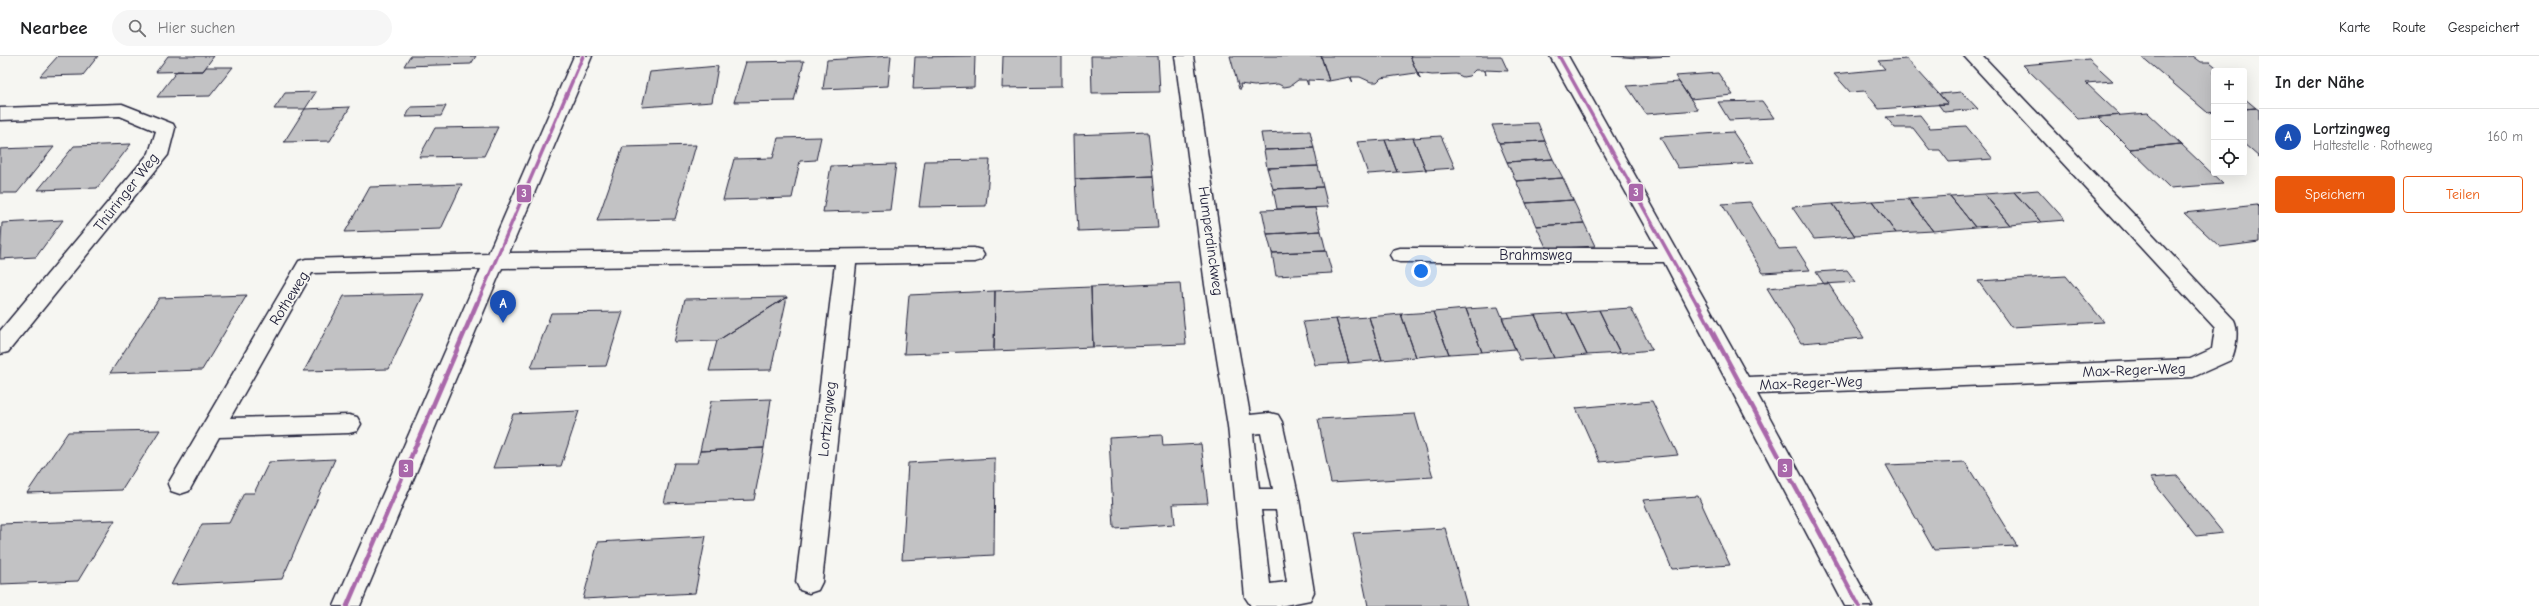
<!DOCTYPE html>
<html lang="de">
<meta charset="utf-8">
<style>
body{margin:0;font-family:"Comic Neue",sans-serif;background:#f6f6f6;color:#202124}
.controls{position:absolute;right:12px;top:12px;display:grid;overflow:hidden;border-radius:4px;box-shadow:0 4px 16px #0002}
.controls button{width:36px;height:36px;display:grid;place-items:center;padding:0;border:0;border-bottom:1px solid #e0e0e0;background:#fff;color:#202124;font:20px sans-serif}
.you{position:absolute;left:1421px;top:215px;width:14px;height:14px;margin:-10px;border:3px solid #fff;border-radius:50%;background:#1a73e8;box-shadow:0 0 0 6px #1a73e833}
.badge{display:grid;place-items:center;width:26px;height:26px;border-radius:50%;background:#ea580c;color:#fff;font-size:13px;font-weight:700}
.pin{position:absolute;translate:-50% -33px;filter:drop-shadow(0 1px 2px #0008)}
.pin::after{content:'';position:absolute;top:21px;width:14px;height:12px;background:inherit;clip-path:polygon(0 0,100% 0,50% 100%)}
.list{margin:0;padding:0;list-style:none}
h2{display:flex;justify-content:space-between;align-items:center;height:52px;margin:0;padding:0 16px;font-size:17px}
h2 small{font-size:13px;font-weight:400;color:#757577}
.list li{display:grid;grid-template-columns:26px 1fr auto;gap:12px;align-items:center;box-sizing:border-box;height:56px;padding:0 16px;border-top:1px solid #e0e0e0}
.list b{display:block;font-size:15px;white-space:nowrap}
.list p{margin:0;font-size:13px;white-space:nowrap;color:#757577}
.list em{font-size:13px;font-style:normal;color:#757577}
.actions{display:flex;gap:8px;padding:12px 16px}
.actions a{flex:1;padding:9px 0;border:1px solid #ea580c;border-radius:4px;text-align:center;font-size:14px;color:#ea580c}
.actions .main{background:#ea580c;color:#fff}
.icon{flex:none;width:22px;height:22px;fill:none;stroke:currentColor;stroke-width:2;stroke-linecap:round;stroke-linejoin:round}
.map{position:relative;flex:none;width:2259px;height:550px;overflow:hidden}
header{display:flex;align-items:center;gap:24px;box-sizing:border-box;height:56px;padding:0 20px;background:#fff;border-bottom:1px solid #e0e0e0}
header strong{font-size:19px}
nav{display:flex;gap:22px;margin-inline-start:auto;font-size:14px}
.search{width:280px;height:36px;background:#f6f6f6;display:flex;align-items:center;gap:10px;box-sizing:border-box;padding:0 14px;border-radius:22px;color:#757577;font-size:15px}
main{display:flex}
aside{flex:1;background:#fff}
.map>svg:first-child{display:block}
.building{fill:#c2c2c4;stroke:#22223b}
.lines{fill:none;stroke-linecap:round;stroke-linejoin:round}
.minor-casing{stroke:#22223b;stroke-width:3}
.minor{fill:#f6f6f2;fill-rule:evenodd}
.bus-1-far1-casing{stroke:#f6f6f2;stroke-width:6}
.bus-1-casing{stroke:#f6f6f2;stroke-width:8}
.bus-1-far1{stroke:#a967aa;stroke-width:3.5}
.bus-1{stroke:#a967aa;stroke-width:4.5}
.labels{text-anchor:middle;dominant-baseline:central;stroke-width:3.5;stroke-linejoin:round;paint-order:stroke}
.street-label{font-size:15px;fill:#22223b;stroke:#f6f6f2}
.line-badge{stroke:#f6f6f2;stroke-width:1.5}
.badge-label{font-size:11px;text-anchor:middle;font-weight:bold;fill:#fff}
</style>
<header>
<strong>Nearbee</strong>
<div class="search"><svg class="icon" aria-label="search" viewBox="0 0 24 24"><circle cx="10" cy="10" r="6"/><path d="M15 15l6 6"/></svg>Hier suchen</div>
<nav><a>Karte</a><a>Route</a><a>Gespeichert</a></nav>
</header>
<main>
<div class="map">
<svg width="2259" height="550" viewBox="0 0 2259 550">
<rect width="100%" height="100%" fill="#f6f6f2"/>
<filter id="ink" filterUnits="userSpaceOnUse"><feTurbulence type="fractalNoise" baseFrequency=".025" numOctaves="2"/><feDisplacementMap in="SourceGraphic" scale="8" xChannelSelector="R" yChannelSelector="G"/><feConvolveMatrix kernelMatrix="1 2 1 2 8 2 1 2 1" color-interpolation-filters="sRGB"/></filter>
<g filter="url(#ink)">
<path class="building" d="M58 0H98L83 19 40 20Z
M168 0H214L203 15 156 16Z
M410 0H476L471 8 404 10Z
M891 0 888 30 823 33 827 4Z
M975 0 974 31 913 33 915 1Z
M1003 0H1061V31L1002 32Z
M1091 0H1158L1160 36 1092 37Z
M1230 0H1321L1329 25 1308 24V29L1306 24H1298L1290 30 1284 31 1278 28 1254 30 1240 28 1241 33H1239Z
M1321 0H1410L1420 23 1416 17 1381 22 1377 26H1371L1360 21H1351L1353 27 1350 21 1329 25Z
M1410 0H1501L1508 15 1485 14 1486 19 1483 14H1475L1469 20 1463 21 1456 18 1432 19 1418 17 1420 23Z
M1612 0H1670L1637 2Z
M2141 0H2193L2201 6H2210L2221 15H2214V56L2208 57Z
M1907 3 1948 48 1879 53 1865 35 1850 36 1834 18 1885 13 1878 5Z
M2089 3 2113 25 2086 27 2120 59 2078 63 2023 9Z
M804 5 794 45 734 46 746 6Z
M718 10 712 46 642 51 650 16Z
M206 11H233L210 40 157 41 177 15H203Z
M1718 17 1733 39 1690 43 1675 20Z
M1679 26 1698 54 1646 58 1627 30Z
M316 36 305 53H274L285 37Z
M1962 36 1978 53 1944 56 1938 48H1948L1939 38Z
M2244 42 2256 52 2244 53Z
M1762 45 1774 62 1729 64 1718 46Z
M446 50 441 60 406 61 411 51Z
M350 51 330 85 284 86 305 53Z
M2256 52 2259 54V101L2244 88V53Z
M2148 57 2181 88 2130 93 2098 61Z
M1920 59 1930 72 1966 70 1993 103 1949 106 1940 94H1930L1913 72H1895L1886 61Z
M1538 67 1545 85 1499 87 1492 69Z
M498 71 484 100 419 101 435 72Z
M1310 75 1314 92 1264 94 1261 77Z
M1148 76 1153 120 1075 123 1074 79Z
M1733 76 1754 107 1678 112 1660 81Z
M1441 80 1455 112 1426 114 1413 82Z
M821 81 816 104 800 105 792 142 723 144 734 103 773 102 778 82Z
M1413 82 1426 114 1397 116 1385 84Z
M1385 84 1397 116 1368 118 1357 86Z
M1545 85 1553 103 1507 106 1499 87Z
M131 88 97 132 38 134 74 90Z
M2181 88 2223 128 2170 132 2130 93Z
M696 89 675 163 597 165 623 91Z
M54 91 17 137H0V93Z
M1314 92 1318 110 1267 112 1264 94Z
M1553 103 1563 122 1516 125 1507 106Z
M990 104 986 150 919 151 925 105Z
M896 108 890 154 823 156 831 110Z
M1318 110 1323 131 1273 133 1267 112Z
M1153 120 1158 172 1078 175 1075 123Z
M1563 122 1573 144 1526 147 1516 125Z
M462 128 441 173 345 176 370 131Z
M1323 131 1328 151 1277 153 1273 133Z
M2038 134 2065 164 2041 166 2014 136Z
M2014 136 2041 166 2010 169 1984 138Z
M1984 138 2010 169 1975 171 1950 140Z
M1950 140 1975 171 1933 175 1908 143Z
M1908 143 1933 175 1896 177 1872 145Z
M1573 144 1584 167 1536 170 1526 147Z
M1872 145 1896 177 1855 180 1833 148Z
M1750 146 1779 193 1796 192 1810 214 1763 217 1722 148Z
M1833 148 1855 180 1814 183 1792 151Z
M2257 149 2259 151V186L2220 191 2184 157Z
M1315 152 1321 175 1267 178 1262 154Z
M63 164 36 201 0 203 2 167Z
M1584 167 1595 190 1547 193 1536 170Z
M1321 175 1326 195 1272 197 1267 178Z
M1326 195 1332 217 1276 220 1272 197Z
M1847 214 1856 226 1824 228 1816 216Z
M2066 220 2104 266 2011 271 1978 225Z
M1180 227 1186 288 1093 291 1091 231Z
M1828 227 1864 282 1801 287 1767 232Z
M1091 231 1093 291 994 295 995 235Z
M995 235 994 295 904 298 909 239Z
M424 238 389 313 304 315 344 240Z
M247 239 202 314 110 317 159 242Z
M787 241 717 285 674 286 685 243Z
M787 241 771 314 709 315 717 285Z
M1498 251 1515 293 1482 296 1466 253Z
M1631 252 1652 294 1620 297 1599 254Z
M1466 253 1482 296 1449 298 1433 256Z
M1599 254 1620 297 1587 299 1567 257Z
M623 256 606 310 531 312 551 257Z
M1433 256 1449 298 1416 301 1401 258Z
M1567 257 1587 299 1554 302 1535 259Z
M1401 258 1416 301 1382 304 1369 261Z
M1535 259 1554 302 1520 304 1502 262Z
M1369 261 1382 304 1349 307 1336 263Z
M1336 263 1349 307 1315 309 1303 266Z
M771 343 764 392 700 395 711 345Z
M1652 345 1678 399 1600 406 1576 352Z
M579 355 561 410 493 412 513 358Z
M1415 358 1433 421 1331 427 1318 363Z
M160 374 122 434 27 437 68 376Z
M1162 379 1163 390 1201 388 1208 447 1173 448 1175 468 1114 472 1109 382Z
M764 392 754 444 664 447 674 407H697L700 395Z
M995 402 994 499 902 504 908 407Z
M335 403 282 523 171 529 202 468 229 467 244 437H254L269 406Z
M1965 406 2017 490 1934 494 1886 409Z
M2177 420 2223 477 2196 480 2150 422Z
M1698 440 1730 509 1672 513 1643 444Z
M115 464 78 525 0 528V468Z
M1445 472 1467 550H1368L1353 477Z
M706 480 695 537 583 543 598 486Z"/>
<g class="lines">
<defs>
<path id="minor" d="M574 0H592L509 197 974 192 981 194 984 199 981 204 974 206 856 208 822 526 818 534 809 537 800 534 796 526 835 208 502 212 360 550H334L481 213 312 217 230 362 349 359 357 361 361 368 357 375 349 377 219 381 189 435 180 438 171 435 168 428 299 205 306 203 488 198Z
M1175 0H1193L1227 229 1250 359 1270 357 1278 359 1282 366 1299 443 1314 536 1310 544 1280 550H1251L1245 541 1228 370 1205 229ZM1261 377 1273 433H1259L1253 378ZM1261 454H1276L1287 526 1270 528Z
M1550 0H1568L1748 321 2190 303 2212 293 2215 272 1964 0H1983L2234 264C2239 274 2236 294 2231 304L2193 321 1757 338 1872 550H1845L1664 206H1400L1393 204 1390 199 1393 194 1400 192H1657Z
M122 48 173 68 175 72 168 99 8 296 0 298V275L149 97 156 75 120 60 0 64V52Z"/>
</defs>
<use href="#minor" class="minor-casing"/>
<use href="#minor" class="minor"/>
<defs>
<path id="bus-1-far1" d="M1559 0 1697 248
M477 248 583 0"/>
<path id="bus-1" d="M1697 247 1859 550
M347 550 477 247"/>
</defs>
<use href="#bus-1-far1" class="bus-1-far1-casing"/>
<use href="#bus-1" class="bus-1-casing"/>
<use href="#bus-1-far1" class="bus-1-far1"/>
<use href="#bus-1" class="bus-1"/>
</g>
</g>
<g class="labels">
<g class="street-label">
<text transform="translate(126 136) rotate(-52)">Thüringer Weg</text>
<text transform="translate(1211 185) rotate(82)">Humperdinckweg</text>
<text x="1536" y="199">Brahmsweg</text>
<text transform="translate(289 242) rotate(-58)">Rotheweg</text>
<text transform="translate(2134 314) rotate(-2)">Max-Reger-Weg</text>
<text transform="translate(1811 327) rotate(-2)">Max-Reger-Weg</text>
<text transform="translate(827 363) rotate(-84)">Lortzingweg</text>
</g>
</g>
<g class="line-badge">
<rect x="1628" y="127" width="16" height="19" rx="4" fill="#a967aa"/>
<rect x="516" y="128" width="16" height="19" rx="4" fill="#a967aa"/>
<rect x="1777" y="402" width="16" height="20" rx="4" fill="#a967aa"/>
<rect x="398" y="403" width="16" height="19" rx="4" fill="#a967aa"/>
</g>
<g class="badge-label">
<text x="1636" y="140">3</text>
<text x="524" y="141">3</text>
<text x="1785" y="416">3</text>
<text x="406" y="416">3</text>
</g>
</svg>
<div class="controls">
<button>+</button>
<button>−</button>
<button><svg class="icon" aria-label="locate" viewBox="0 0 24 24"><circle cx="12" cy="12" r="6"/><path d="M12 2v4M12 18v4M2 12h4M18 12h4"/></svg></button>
</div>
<div class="you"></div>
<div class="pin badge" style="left:503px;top:267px;background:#1a4fb4">A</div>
</div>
<aside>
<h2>In der Nähe<small></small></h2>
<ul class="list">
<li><span class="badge" style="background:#1a4fb4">A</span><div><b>Lortzingweg</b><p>Haltestelle · Rotheweg</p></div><em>160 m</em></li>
</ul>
<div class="actions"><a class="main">Speichern</a><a>Teilen</a></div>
</aside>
</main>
